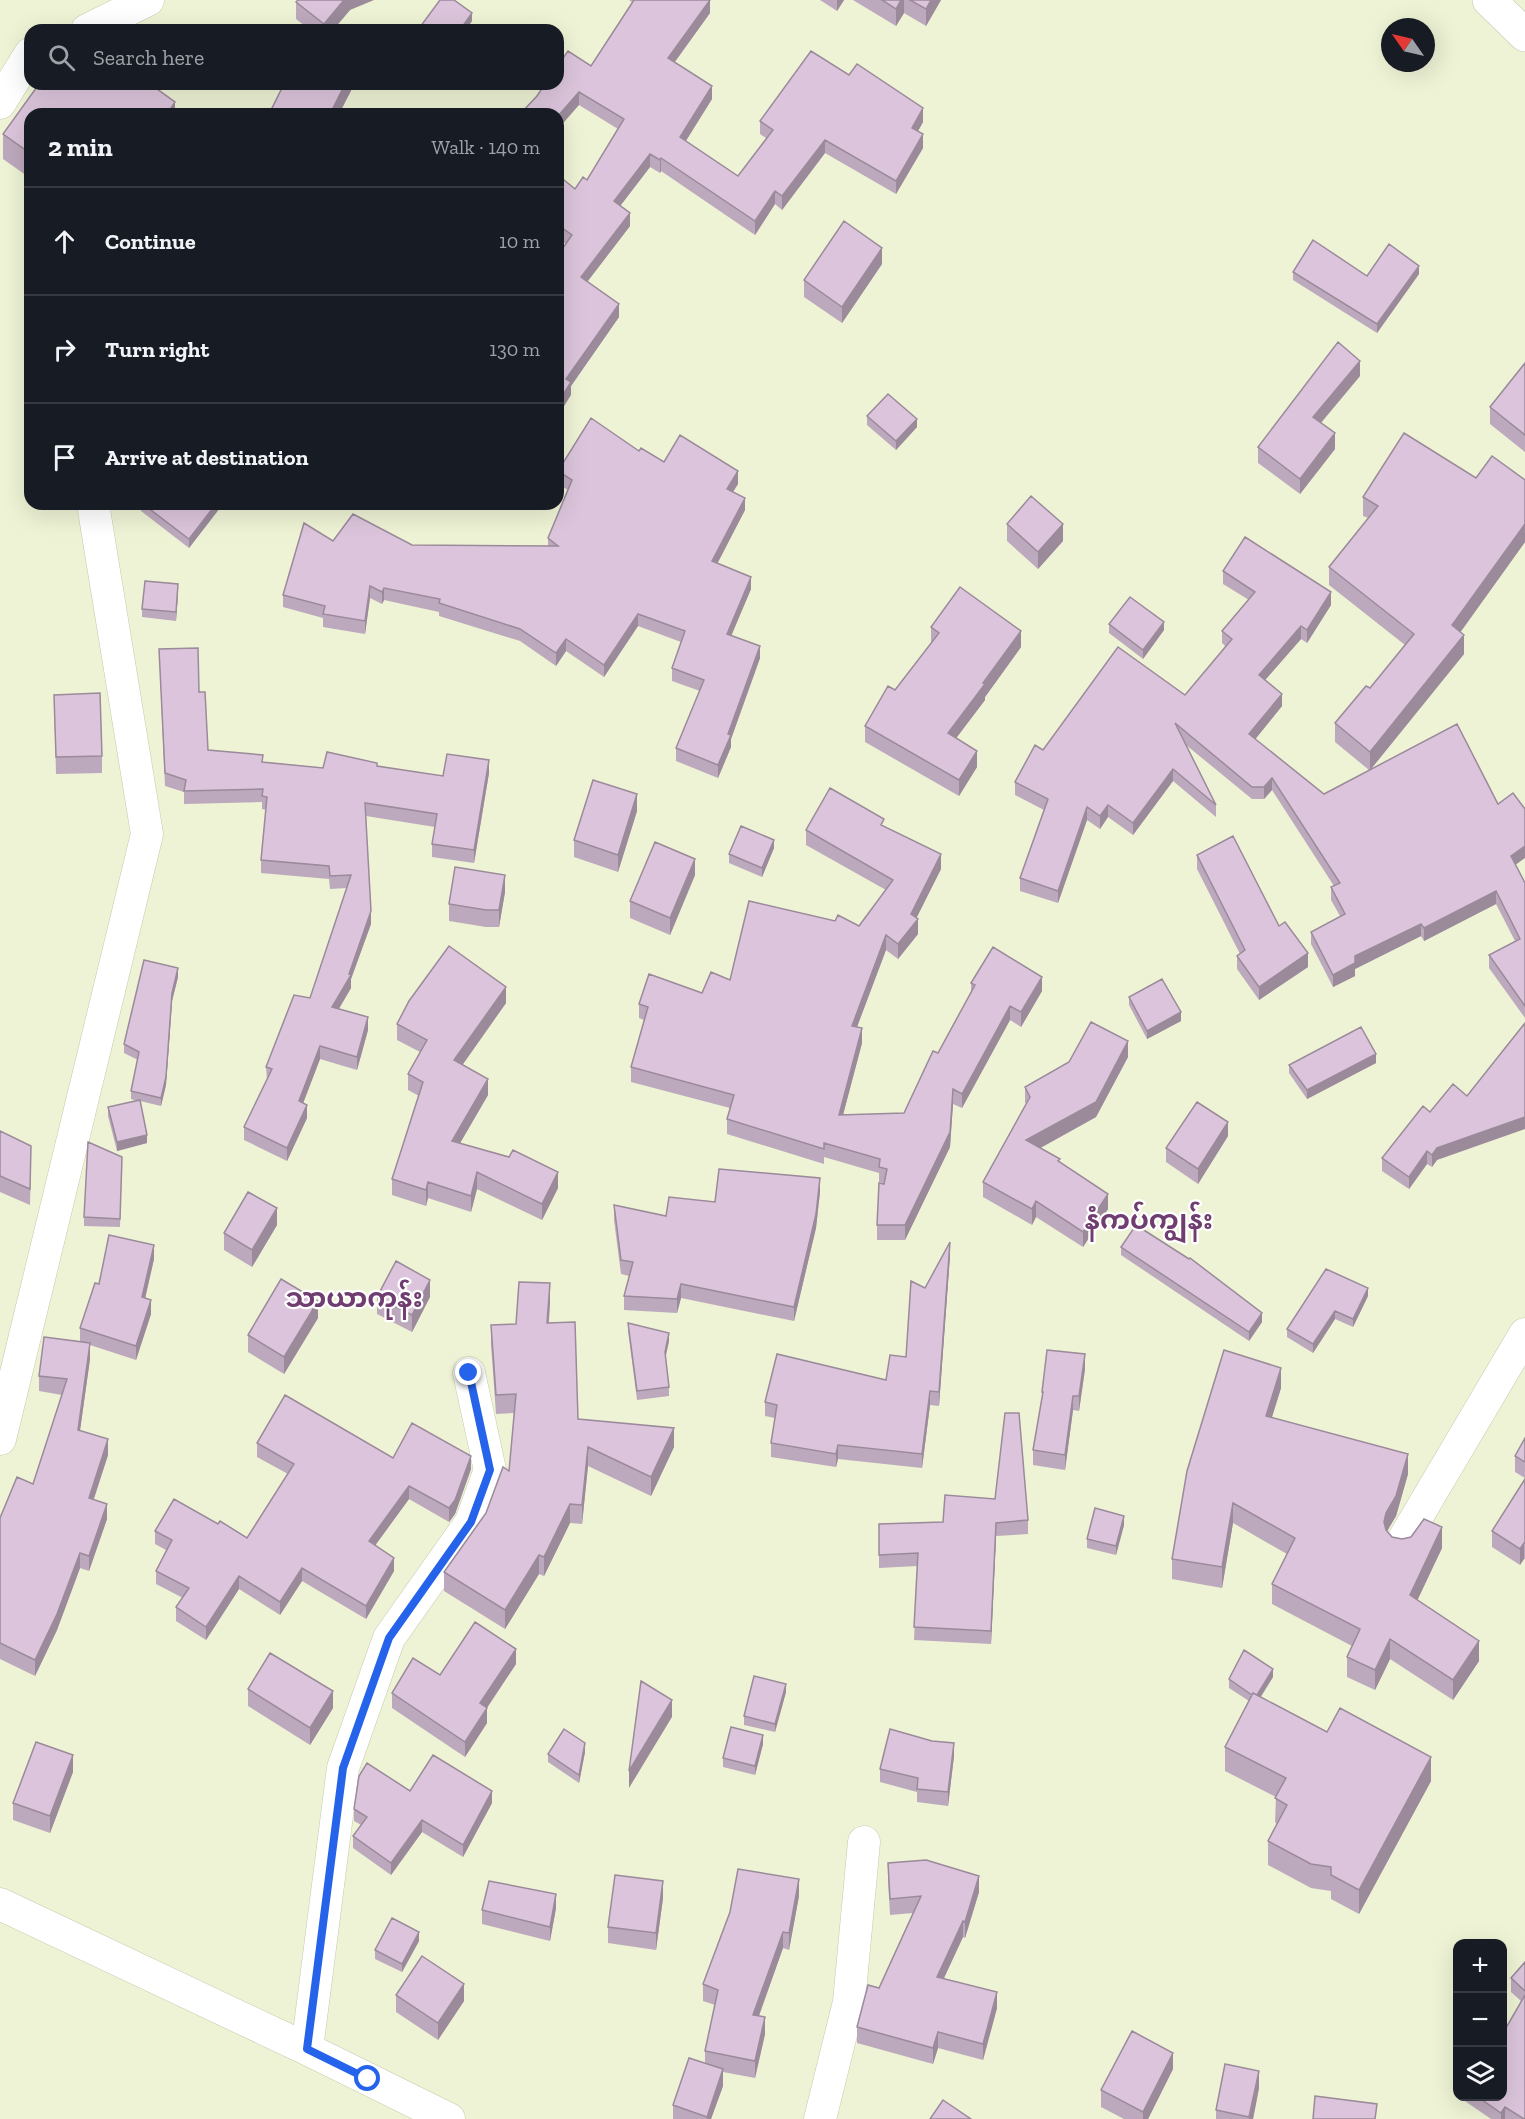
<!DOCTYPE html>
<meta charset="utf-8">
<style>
body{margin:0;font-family:"Zilla Slab","Noto Sans Myanmar",serif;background:#242831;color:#f1f3f6}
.controls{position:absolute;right:18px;bottom:18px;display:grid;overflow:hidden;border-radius:12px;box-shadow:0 6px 24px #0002}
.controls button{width:54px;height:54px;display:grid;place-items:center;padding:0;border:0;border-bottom:2px solid #363941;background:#171b24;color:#f1f3f6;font:30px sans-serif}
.compass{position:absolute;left:1381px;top:18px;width:54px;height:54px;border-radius:50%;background:#171b24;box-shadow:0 6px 24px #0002;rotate:304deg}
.stop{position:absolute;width:18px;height:18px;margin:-14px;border:4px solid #2563eb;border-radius:50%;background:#fff}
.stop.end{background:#2563eb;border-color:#fff;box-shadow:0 2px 6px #0008}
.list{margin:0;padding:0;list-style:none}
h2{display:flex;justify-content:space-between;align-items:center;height:78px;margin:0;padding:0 24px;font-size:26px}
h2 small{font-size:20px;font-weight:400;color:#9ea1a6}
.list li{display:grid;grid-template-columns:39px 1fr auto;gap:18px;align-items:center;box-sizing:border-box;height:108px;padding:0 24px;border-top:2px solid #363941}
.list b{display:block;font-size:22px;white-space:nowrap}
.list em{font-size:20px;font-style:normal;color:#9ea1a6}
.icon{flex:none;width:33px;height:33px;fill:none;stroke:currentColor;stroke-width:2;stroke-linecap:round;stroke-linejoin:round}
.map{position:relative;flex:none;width:1525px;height:2119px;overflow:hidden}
.search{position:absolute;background:#171b24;box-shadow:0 6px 24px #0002;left:24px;top:24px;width:540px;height:66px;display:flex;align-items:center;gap:15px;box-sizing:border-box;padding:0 21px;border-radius:18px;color:#9ea1a6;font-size:22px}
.panel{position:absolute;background:#171b24;box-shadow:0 6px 24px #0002;left:24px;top:108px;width:540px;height:402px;border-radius:18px}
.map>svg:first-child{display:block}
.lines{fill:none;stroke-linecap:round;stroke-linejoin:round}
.minor-casing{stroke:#c5caad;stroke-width:33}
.tertiary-casing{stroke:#c5caad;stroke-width:34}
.minor{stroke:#fff;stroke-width:32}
.tertiary{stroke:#fff;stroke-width:33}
.wall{fill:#bda9bd}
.shaded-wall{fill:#9a8a9a}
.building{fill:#dcc5dc;stroke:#9a8a9a;stroke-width:1.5}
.route{stroke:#2563eb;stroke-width:8}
.labels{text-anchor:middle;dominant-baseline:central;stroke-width:4.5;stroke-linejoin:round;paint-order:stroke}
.quarter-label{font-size:27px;font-weight:bold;fill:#6f3d70;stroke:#fff}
</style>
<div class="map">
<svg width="1525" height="2119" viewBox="0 0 1525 2119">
<rect width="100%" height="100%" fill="#eef3d5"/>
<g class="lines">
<defs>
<path id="minor" d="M87 30 148 0
M0 103 30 54
M0 1439 147 834 93 504
M1402 1542 1525 1334
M0 1904 307 2049 449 2119
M307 2049 343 1768 389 1638 471 1522 490 1470 469 1373
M820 2119 849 2002 864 1842"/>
<path id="tertiary" d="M1489 0 1525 35"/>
</defs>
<use href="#minor" class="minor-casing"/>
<use href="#tertiary" class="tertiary-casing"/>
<use href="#minor" class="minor"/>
<use href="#tertiary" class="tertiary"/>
</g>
<path class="wall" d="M629 0H710V13L675 62 712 99 686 141 738 176 766 138 760 134V121L923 122 918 131 923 148 896 194 825 153 782 210 775 204 755 235 661 171 660 173 650 167 620 206 630 226 587 282 619 317 571 386V395L566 244 558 238V175L575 189 587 180 618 129 579 105 558 114H522V112L591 66 632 2Z
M820 0H844L837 11Z
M853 0H941L926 26 904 13 896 26Z
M296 2 350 10 333 30H310L296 19Z
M39 84H150L175 102V114H30V178L3 159V134Z
M354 84 339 114H272V108Z
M882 264 842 323 804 297V280Z
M1293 272 1367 276 1419 274 1377 333 1293 280Z
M1525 363V452L1490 424V407Z
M1360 376 1321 423 1335 449 1300 494 1258 463V447Z
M867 416 917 427 896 450 867 425Z
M639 451 664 462 738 484 733 492 745 510 717 563 751 589 731 635 760 658 731 739V747L718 778 676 761V748L700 691 672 681V668L681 642 638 626 604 677 566 651 556 666 520 641 439 616V612L384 600 382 604 370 598 365 634 323 627V618L283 607V595L333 541 412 545 548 546V538L568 490 558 484V471Z
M1476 478 1525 480V542L1460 632 1464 654 1372 768 1516 865 1525 883V1018L1489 968V955L1515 941 1496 904 1424 941 1421 936 1355 969V976L1333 987 1311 944V932L1340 916 1331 900V887L1334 886 1272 790 1264 799H1252L1186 745 1216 805V817L1173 781 1133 835 1108 817 1100 829 1087 820 1058 903 1020 891V878L1044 810 1015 795V782L1043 750 1185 695 1226 647 1222 643V631L1249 600 1223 584V571L1331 605 1307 643 1301 639 1265 680 1282 706 1255 739 1324 794 1369 770 1335 742V723L1370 688 1405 645 1329 585V567L1368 518 1363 516V497Z
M141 504H223L189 548 141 511Z
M1007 524 1063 541 1038 569 1007 541Z
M178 593 176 621 142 617V609Z
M1109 624 1164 630 1143 659 1109 633Z
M931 627 1021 647 985 697V700L956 738 977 767 959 796 865 742V726L895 690 931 643Z
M159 649 199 692 208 750 263 762 323 768 377 766 443 776 489 773 474 863 432 857V844L435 827 366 816 371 924 351 979V988L339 1009 368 1030 357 1070 320 1059 303 1103 307 1118 287 1161 244 1140V1127L267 1080 266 1067 310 998 347 888 330 889 329 879 261 873V860L266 810 262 809V802L184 804V792L165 786Z
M54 695 102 756V773L56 774Z
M637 811 618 872 574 857V840Z
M884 827 941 869 916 918 918 934 898 959 886 950 857 1027 862 1043 843 1115 904 1113 938 1053 971 993V983L1042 991 1021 1027 1010 1020 962 1108 953 1104 950 1147 905 1240H877V1225L884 1183 879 1182V1173L824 1157V1164L727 1134V1119L730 1108 631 1082V1067L644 1020 639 1018V1004L702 993 730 980 835 921 859 926 886 890 806 845V830Z
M774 848 762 877 729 863V854Z
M1197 855 1279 926 1308 967 1259 1000 1237 969V956L1240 954 1197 869Z
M695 875 670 935 630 918V901Z
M505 892 499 927H486L449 921V904Z
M178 977 172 1001 166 1085 161 1106 140 1101 147 1143 117 1151 108 1116V1107L137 1101 131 1099V1091L138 1060 124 1053V1044Z
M1129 997 1181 1021 1147 1039 1129 1005Z
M506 1003 462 1065 488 1095 460 1143 558 1188 542 1220 477 1189 471 1212 428 1198 426 1206 392 1195V1179L419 1096 408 1090V1074L420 1052 397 1040V1024Z
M1128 1057 1096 1117 1040 1148 1060 1162 1108 1209 1083 1247 1036 1217 1032 1225 983 1197V1182L1026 1104 1025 1102V1087Z
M1376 1063 1307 1099 1289 1073V1065Z
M1467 1096 1437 1160 1432 1167 1427 1164 1409 1189 1382 1171V1158L1430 1112Z
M0 1131 31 1163 30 1205 0 1192Z
M1228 1136 1198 1184 1166 1162V1148Z
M122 1165 120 1227 84 1226V1217Z
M820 1192 816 1228 794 1321 681 1298 677 1313 624 1310V1296L629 1276 621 1274 614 1220V1205L666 1216 715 1202Z
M277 1225 252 1267 224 1250V1233Z
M1121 1247 1262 1322 1249 1341 1121 1255Z
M950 1256 939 1406 930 1405 922 1468 838 1459 836 1467 771 1457V1443L775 1418 765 1416V1402L886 1380 906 1357 925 1288Z
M154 1259 145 1298 151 1314 136 1360 90 1345V1359L80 1430 108 1455 94 1499 107 1519 89 1571 80 1568 57 1630 35 1676 0 1659V1518L33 1484 62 1395 39 1391V1376L80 1342V1328L99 1284Z
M1368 1296 1353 1327 1335 1319 1313 1353 1287 1337V1329Z
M377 1297H430L412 1332 377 1314Z
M550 1302 549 1323 578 1419 674 1447 651 1496 588 1466 582 1524 570 1523 544 1576 539 1574 505 1629 444 1591V1572L486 1513 509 1471 514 1413 496 1414 491 1345V1325L516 1324Z
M318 1318 284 1374 248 1352V1335Z
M628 1323 669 1341 665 1357 669 1387V1396L637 1400 628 1331Z
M1085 1369 1079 1411 1073 1410 1065 1470 1033 1465V1450L1042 1401V1392Z
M1281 1388 1272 1417 1408 1474 1396 1516 1387 1531 1392 1537 1442 1548 1417 1600 1479 1661 1453 1700 1390 1659 1375 1690 1347 1677V1657L1352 1646 1272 1604V1584L1287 1554 1233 1523 1222 1588 1172 1579V1559Z
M1525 1438V1478L1515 1472V1456Z
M257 1443 393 1458 471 1469 455 1514 449 1522 409 1499 375 1545 394 1571 366 1619 302 1581 280 1615 239 1589 206 1640 176 1621V1607L183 1598 156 1584V1571L166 1550 155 1544V1531L218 1524 247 1538 288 1474 257 1457Z
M1525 1479V1559H1524L1520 1565 1492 1547V1531Z
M1028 1520V1534L996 1536 991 1644 914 1640 917 1566 879 1568V1524Z
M1124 1525 1116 1555 1087 1548V1539Z
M516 1664 487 1708V1723L465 1757 392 1708V1693L440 1675Z
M1273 1677 1261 1697 1327 1732 1431 1781 1359 1914 1331 1899V1891L1311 1888 1268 1865V1841L1277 1824 1275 1822 1276 1797 1225 1771V1747L1249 1701 1229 1688V1679Z
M248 1689 333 1708 310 1745 248 1706Z
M786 1692 775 1732 744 1725V1716Z
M763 1744 755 1775 723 1767V1758Z
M585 1752 579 1783 548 1762V1754Z
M954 1756 948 1806 917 1802V1792L880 1782V1769Z
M73 1772 50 1833 13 1820V1803Z
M410 1791 492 1803 463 1857 422 1832 391 1875 353 1848V1836L361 1825 354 1821V1809Z
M888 1863 979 1892 965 1938 963 1937 944 1978 997 2008 983 2060 938 2048 933 2064 857 2043V2027L879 1988 913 1913 890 1915 888 1879Z
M799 1896 789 1950 783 1948 759 2016 765 2034 755 2078 723 2072V2086L711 2119H673V2105L705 2063V2051L715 2005 703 2001V1984Z
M663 1898 656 1950 608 1943V1927Z
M556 1908 550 1941 482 1924V1910Z
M419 1941 402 1972 375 1959V1950Z
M1525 1962V2119H1491L1459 2097H1503L1521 2001 1511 1992V1978Z
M396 1995 464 2001 438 2040 396 2012Z
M1173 2069 1148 2119H1124L1101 2107V2090Z
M1259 2088 1253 2119H1216V2110Z"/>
<path class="shaded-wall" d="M344 0H374L350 10 333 30H324V24Z
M710 0V13L668 71V58Z
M837 0H844L837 11Z
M901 0H904V13L896 26V9Z
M931 0H941L926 26V9Z
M472 13V21L466 30H460Z
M345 84 354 85 339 114H330Z
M712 86V99L680 150V137Z
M579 92V105L558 129V116Z
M175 102V114H167Z
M923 108V122L912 142V128Z
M923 134V148L896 194V181Z
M825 140V153L782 210V196Z
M650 154V167L614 214V201Z
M661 158V171L660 173V160Z
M775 191V204L755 235V221Z
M630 213V226L581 290V277Z
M882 248V264L842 323V307Z
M1419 266V274L1377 333V324Z
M619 304V317L571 386V395L558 416V403L566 379Z
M1360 361V376L1313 432V417Z
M917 419V427L896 450V441Z
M1335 433V449L1300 494V479Z
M738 471V484L727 501V489Z
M745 498V510L712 574V561Z
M216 504H223L189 548V539Z
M1063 524V541L1038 569V552Z
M1525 524V542L1452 644V625Z
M751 577V589L727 646V634Z
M178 584V593L176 621V612Z
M370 586V598L365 634V621Z
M384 588V600L382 604V592Z
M1331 592V605L1307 643V630Z
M638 614V626L604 677V665Z
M1164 622V630L1143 659V650Z
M1301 626V639L1259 687V675Z
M1021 631V647L985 697V700L948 749V733Z
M1464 635V654L1370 770V752Z
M566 639V651L556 666V653Z
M760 646V658L731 739V747L718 778V765L728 734Z
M1282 694V706L1249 747V734Z
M977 751V767L959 796V780Z
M489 760V773L474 863V850Z
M1173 769V781L1133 835V823Z
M1272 778V790L1264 799V787Z
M637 794V811L618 872V855Z
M1108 805V817L1100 829V816Z
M1087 807V820L1058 903V891Z
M774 840V848L762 877V868Z
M1525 846V858L1511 868V856Z
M941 854V869L913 925 918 919V934L898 959V944L911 914Z
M695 859V875L670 935V918Z
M505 875V892L499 927V910Z
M1496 891V904L1424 941V928Z
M371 911V924L351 979V988L332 1020V1007L349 974Z
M1421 924V936L1355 969V976L1333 987V975L1355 956Z
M886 935V950L852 1040V1026Z
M1308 953V967L1259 1000V987Z
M178 968V977L172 1001 166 1085 161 1106V1098L172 993Z
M1042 977V991L1021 1027V1012Z
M506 987V1003L454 1077V1060Z
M1010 1006V1020L962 1108V1094Z
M1181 1012V1021L1147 1039V1031Z
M368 1017V1030L357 1070V1057Z
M862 1028V1043L839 1130V1115Z
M1128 1041V1057L1096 1117 1026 1156V1140Z
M320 1046V1059L299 1114V1101Z
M1376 1054V1063L1307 1099V1090Z
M488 1079V1095L452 1157V1141Z
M953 1089V1104L950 1147 905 1240V1225Z
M307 1105V1118L287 1161V1148Z
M1525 1117V1129L1437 1160 1432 1167V1155L1437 1148Z
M1228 1122V1136L1198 1184V1169Z
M147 1135V1143L117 1151V1142Z
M1427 1151V1164L1409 1189V1177Z
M477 1172V1189L471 1212V1196Z
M558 1172V1188L542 1220V1204Z
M820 1178V1192L816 1228 794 1321V1307Z
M428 1182V1198L426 1206V1190Z
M1108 1194V1209L1083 1247V1232Z
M1036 1201V1217L1032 1225V1209Z
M277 1208V1225L252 1267V1250Z
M950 1242V1256L939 1406V1392Z
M154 1245V1259L142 1312V1297Z
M430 1280V1297L412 1332V1315Z
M550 1283V1302L547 1342V1323Z
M681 1284V1298L677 1313V1299Z
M1368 1288V1296L1353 1327V1319Z
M151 1300V1314L136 1360V1346Z
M318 1301V1318L284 1374V1357Z
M1335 1311V1319L1313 1353V1344Z
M1262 1313V1322L1249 1341V1332Z
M669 1333V1341L665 1360V1352Z
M90 1343V1359L78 1445V1430Z
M1085 1354V1369L1079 1411V1396Z
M1281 1368V1388L1266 1436V1416Z
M930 1391V1405L922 1468V1454Z
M1073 1396V1410L1065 1470V1455Z
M674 1428V1447L651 1496V1477Z
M108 1439V1455L89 1513V1498Z
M838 1445V1459L836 1467V1454Z
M588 1447V1466L582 1524V1505Z
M1408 1454V1474L1396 1516 1386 1533 1384 1522 1386 1513Z
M471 1456V1469L455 1514 449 1522V1508Z
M409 1486V1499L369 1554V1541Z
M1233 1503V1523L1222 1588V1567Z
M107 1504V1519L89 1571V1556Z
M570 1504V1523L544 1576V1557Z
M1124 1516V1525L1116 1555V1546Z
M996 1523V1536L991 1644V1631Z
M1442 1527V1548L1410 1616V1595Z
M1524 1543V1559L1520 1565V1549Z
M80 1553V1568L57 1630 35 1676V1660Z
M539 1555V1574L505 1629V1610Z
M394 1558V1571L366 1619V1606Z
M302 1568V1581L280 1615V1602Z
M239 1576V1589L206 1640V1627Z
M1390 1639V1659L1375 1690V1670Z
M1479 1641V1661L1453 1700V1680Z
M516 1649V1664L480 1718V1703Z
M1273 1669V1677L1255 1705V1697Z
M786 1684V1692L775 1732V1724Z
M333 1691V1708L310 1745V1728Z
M672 1700V1717L629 1788V1771Z
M487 1708V1723L465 1757V1742Z
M763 1735V1744L755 1775V1766Z
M585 1743V1752L579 1783V1775Z
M954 1743V1756L948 1806V1792Z
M73 1755V1772L50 1833V1816Z
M1431 1757V1781L1359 1914V1890Z
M492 1791V1803L463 1857V1845Z
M422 1820V1832L391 1875V1863Z
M979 1876V1892L965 1938V1922Z
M799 1879V1896L789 1950V1933Z
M663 1881V1898L656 1950V1933Z
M556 1894V1908L550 1941V1927Z
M963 1921V1937L937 1993V1977Z
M419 1932V1941L402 1972V1964Z
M783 1932V1948L753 2032V2015Z
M464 1984V2001L438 2040V2023Z
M997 1992V2008L983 2060V2044Z
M765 2017V2034L755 2078V2061Z
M938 2032V2048L933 2064V2048Z
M1173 2053V2069L1148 2119H1143V2112Z
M723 2069V2086L711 2119H707Z
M1259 2071V2088L1253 2119H1249Z
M1505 2107V2119H1501V2113Z"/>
<path class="building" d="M298 0H344L324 24 296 2Z
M440 0H454L472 13 460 30H424L420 27Z
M634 0H710L668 58 712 86 680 137 738 176 773 130 760 121 811 51 849 75 857 64 923 108 912 128 923 134 896 181 825 140 782 196 775 191 755 221 661 158 660 160 650 154 614 201 630 213 581 277 619 304 566 379 571 382 558 403V255L572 235 558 225V175L575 189 583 177 587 180 624 119 579 92 558 116V114H524L522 112 537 96 545 84H558V65L568 51 591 66Z
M882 0H901L896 9Z
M910 0H931L926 9Z
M39 84H150L175 102 167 114H30V153L3 134Z
M284 84H345L330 114H283L272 108Z
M844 221 882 248 842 307 804 280Z
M1313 240 1367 276 1389 244 1419 266 1377 324 1293 272Z
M1338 342 1360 361 1313 417 1335 433 1300 479 1258 447Z
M1525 363V435L1490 407Z
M888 394 917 419 896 441 867 416Z
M591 418 639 451 641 448 664 462 680 435 738 471 727 489 745 498 712 561 751 577 727 634 760 646 728 734 731 735 718 765 676 748 704 680 672 668 685 631 638 614 604 665 566 639 556 653 520 629 439 603 440 599 384 588 382 592 370 586 365 621 323 614 325 606 283 595 304 523 333 541 353 514 412 545 558 546 548 538 572 480 558 471Z
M1404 433 1476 478 1492 456 1525 480V524L1452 625 1464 635 1370 752 1335 723 1366 686 1370 688 1414 634 1329 567 1378 506 1363 497Z
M1031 496 1063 524 1038 552 1007 524Z
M143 504H216L189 539Z
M1245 537 1331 592 1307 630 1301 626 1259 675 1282 694 1249 734 1324 794 1457 724 1498 804 1513 793 1525 809V846L1511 856 1525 883V1006L1489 955 1520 939 1496 891 1424 928 1421 924 1355 956V963L1333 975 1311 932 1345 914 1331 887 1340 883 1272 778 1264 787H1252L1175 723 1216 805 1173 769 1133 823 1108 805 1100 816 1087 807 1058 891 1020 878 1048 799 1015 782 1035 745 1043 750 1118 647 1185 695 1232 639 1222 631 1255 592 1223 571Z
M145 581 178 584 176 612 142 609Z
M960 587 1021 631 983 683 985 684 948 733 977 751 959 780 865 726 888 686 895 690 939 633 931 627Z
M1130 597 1164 622 1143 650 1109 624Z
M198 648 199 692H205L208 750 263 755 262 762 323 768 327 752 377 763V766L443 776 447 754 489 760 474 850 432 844 437 814 365 803 371 911 349 974 351 975 332 1007 368 1017 357 1057 320 1046 299 1101 307 1105 287 1148 244 1127 272 1069 266 1067 294 995 310 998 351 875 330 876 329 866 261 860 267 797 262 796 263 789 184 791 186 780 165 773 159 649Z
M100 693 102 756 56 757 54 695Z
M593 780 637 794 618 855 574 840Z
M830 788 884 819 881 825 941 854 911 914 918 919 898 944 886 935 852 1026 862 1028 839 1115 904 1113 933 1051 938 1053 975 985 971 983 993 947 1042 977 1021 1012 1010 1006 962 1094 953 1089 950 1132 905 1225H877L879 1183 884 1184 887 1169 879 1167 880 1159 824 1143V1149L727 1119 734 1095 631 1067 648 1007 639 1004 649 974 702 993 711 972 730 980 749 901 835 921 838 915 859 926 893 880 806 830Z
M741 826 774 840 762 868 729 854Z
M1233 836 1279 926 1285 922 1308 953 1259 987 1237 956 1245 950 1197 855Z
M655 842 695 859 670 918 630 901Z
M455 867 505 875 499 910H486L449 904Z
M449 946 506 987 454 1060 488 1079 452 1141 509 1157 513 1150 558 1172 542 1204 477 1172 471 1196 428 1182 426 1190 392 1179 423 1082 408 1074 427 1040 397 1024 409 1001Z
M144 960 178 968 172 993 166 1077 161 1098 131 1091 139 1052 124 1044Z
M1162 979 1181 1012 1147 1031 1129 997Z
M1091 1022 1128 1041 1096 1102 1026 1140 1060 1159 1058 1161 1108 1194 1083 1232 1036 1201 1032 1209 983 1182 1030 1097 1025 1087 1069 1062Z
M1525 1023V1117L1437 1148 1432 1155 1427 1151 1409 1177 1382 1158 1423 1106 1430 1112 1453 1084 1467 1096Z
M1361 1027 1376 1054 1307 1090 1289 1065Z
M140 1100 147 1135 117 1142 108 1107Z
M1197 1102 1228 1122 1198 1169 1166 1148Z
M0 1131 31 1146 30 1189 0 1176Z
M88 1142 122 1157 120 1219 84 1217Z
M719 1169 820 1178 816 1214 794 1307 681 1284 677 1299 624 1296 633 1262 621 1260 614 1205 666 1216 669 1197 715 1202Z
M248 1192 277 1208 252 1250 224 1233Z
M1136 1225 1189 1259 1190 1258 1262 1313 1249 1332 1121 1247Z
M109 1235 154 1245 142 1297 151 1300 136 1346 80 1328 95 1283 99 1284Z
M950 1242 939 1392 930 1391 922 1454 838 1445 836 1454 771 1443 777 1405 765 1402 777 1354 886 1380 890 1355 906 1357 911 1281 925 1288Z
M396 1261 430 1280 412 1315 377 1297Z
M1326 1269 1368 1288 1353 1319 1335 1311 1313 1344 1287 1329Z
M281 1279 318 1301 284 1357 248 1335Z
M519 1282 550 1283 547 1323 575 1322 578 1419 674 1428 651 1477 588 1447 582 1505 570 1504 544 1557 539 1555 505 1610 444 1572 486 1513 503 1467 509 1471 516 1394 496 1395 491 1325 516 1324Z
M628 1323 669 1333 665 1352 669 1387 637 1391Z
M44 1337 90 1343 78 1430 108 1439 89 1498 107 1504 89 1556 80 1553 57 1614 35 1660 0 1643V1518L17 1477 33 1484 67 1379 39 1376Z
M1047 1350 1085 1354 1079 1396H1073L1065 1455 1033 1450 1043 1392H1042Z
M1224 1350 1281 1368 1266 1416 1408 1454 1396 1496 1386 1513 1384 1522 1386 1530 1392 1537 1402 1539 1411 1537 1424 1519 1442 1527 1410 1595 1479 1641 1453 1680 1390 1639 1375 1670 1347 1657 1360 1629 1272 1584 1295 1538 1233 1503 1222 1567 1172 1559 1187 1471Z
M285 1395 393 1458 412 1423 471 1456 455 1500 449 1508 409 1486 369 1541 394 1558 366 1606 302 1568 280 1602 239 1576 206 1627 176 1607 189 1588 156 1571 172 1540 155 1531 174 1499 218 1524 220 1521 247 1538 294 1464 257 1443Z
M1005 1413H1019L1028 1520 996 1523 991 1631 914 1627 918 1553 879 1555V1524L943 1522 945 1495 995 1499Z
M1525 1438V1462L1515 1456Z
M1525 1479V1543H1524L1520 1549 1492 1531Z
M1095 1508 1124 1516 1116 1546 1087 1539Z
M475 1622 516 1649 480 1703 487 1708 465 1742 392 1693 413 1658 440 1675Z
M1244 1650 1273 1669 1257 1695 1253 1693 1252 1695 1229 1679Z
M270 1653 333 1691 310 1728 248 1689Z
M754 1676 786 1684 775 1724 744 1716Z
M641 1681 672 1700 629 1771Z
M1253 1693 1327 1732 1340 1708 1431 1757 1359 1890 1331 1875V1867L1311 1864 1268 1841 1287 1805 1275 1798 1286 1778 1225 1747Z
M731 1727 763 1735 755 1766 723 1758Z
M564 1729 585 1743 579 1775 548 1754Z
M890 1729 932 1741 954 1743 948 1792 917 1789 918 1778 880 1769Z
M36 1742 73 1755 50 1816 13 1803Z
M433 1755 492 1791 463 1845 422 1820 391 1863 353 1836 367 1817 354 1809 359 1776 367 1763 410 1791Z
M926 1860 979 1876 965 1922 963 1921 937 1977 997 1992 983 2044 938 2032 933 2048 857 2027 868 1985 879 1988 921 1896 890 1899 888 1863Z
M738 1869 799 1879 789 1933 783 1932 753 2015 765 2017 755 2061 705 2051 718 1990 703 1984 730 1912Z
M615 1875 663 1881 656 1933 608 1927Z
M489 1881 556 1894 550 1927 482 1910Z
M392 1918 419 1932 402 1964 375 1950Z
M422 1956 464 1984 438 2023 396 1995Z
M1525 1962V1991L1511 1978Z
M1525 1995V2119H1524L1505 2107 1501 2113 1478 2097H1503V2033Z
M1132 2031 1173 2053 1143 2112 1101 2090Z
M689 2058 723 2069 707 2117 673 2105Z
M1225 2064 1259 2071 1249 2117 1216 2110Z
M1315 2096 1377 2104 1375 2119H1313Z
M943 2100 971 2119H930Z"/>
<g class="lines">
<path class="route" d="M368 2079 307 2049 343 1768 389 1638 471 1522 490 1470 469 1373"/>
</g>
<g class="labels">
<g class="quarter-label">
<text x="1149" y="1220">နံကပ်ကျွန်း</text>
<text x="354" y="1298">သာယာကုန်း</text>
</g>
</g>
</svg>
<div class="controls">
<button>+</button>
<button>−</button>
<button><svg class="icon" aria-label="layers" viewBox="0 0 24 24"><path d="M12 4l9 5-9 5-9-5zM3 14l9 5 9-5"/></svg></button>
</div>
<svg class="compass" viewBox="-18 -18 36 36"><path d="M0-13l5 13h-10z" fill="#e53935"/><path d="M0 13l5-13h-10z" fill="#9ea1a6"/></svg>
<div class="stop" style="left:368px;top:2079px"></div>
<div class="stop end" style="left:469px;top:1373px"></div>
<div class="search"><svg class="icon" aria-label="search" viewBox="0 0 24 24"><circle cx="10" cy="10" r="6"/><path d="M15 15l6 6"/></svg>Search here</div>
<section class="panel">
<h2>2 min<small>Walk · 140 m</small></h2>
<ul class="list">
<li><svg class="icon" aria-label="ahead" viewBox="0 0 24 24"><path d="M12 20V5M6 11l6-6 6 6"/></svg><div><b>Continue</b></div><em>10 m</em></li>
<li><svg class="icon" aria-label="right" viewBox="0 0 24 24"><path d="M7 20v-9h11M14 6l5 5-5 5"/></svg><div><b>Turn right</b></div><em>130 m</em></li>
<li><svg class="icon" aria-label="arrive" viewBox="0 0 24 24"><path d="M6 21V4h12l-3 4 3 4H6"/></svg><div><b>Arrive at destination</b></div></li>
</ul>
</section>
</div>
